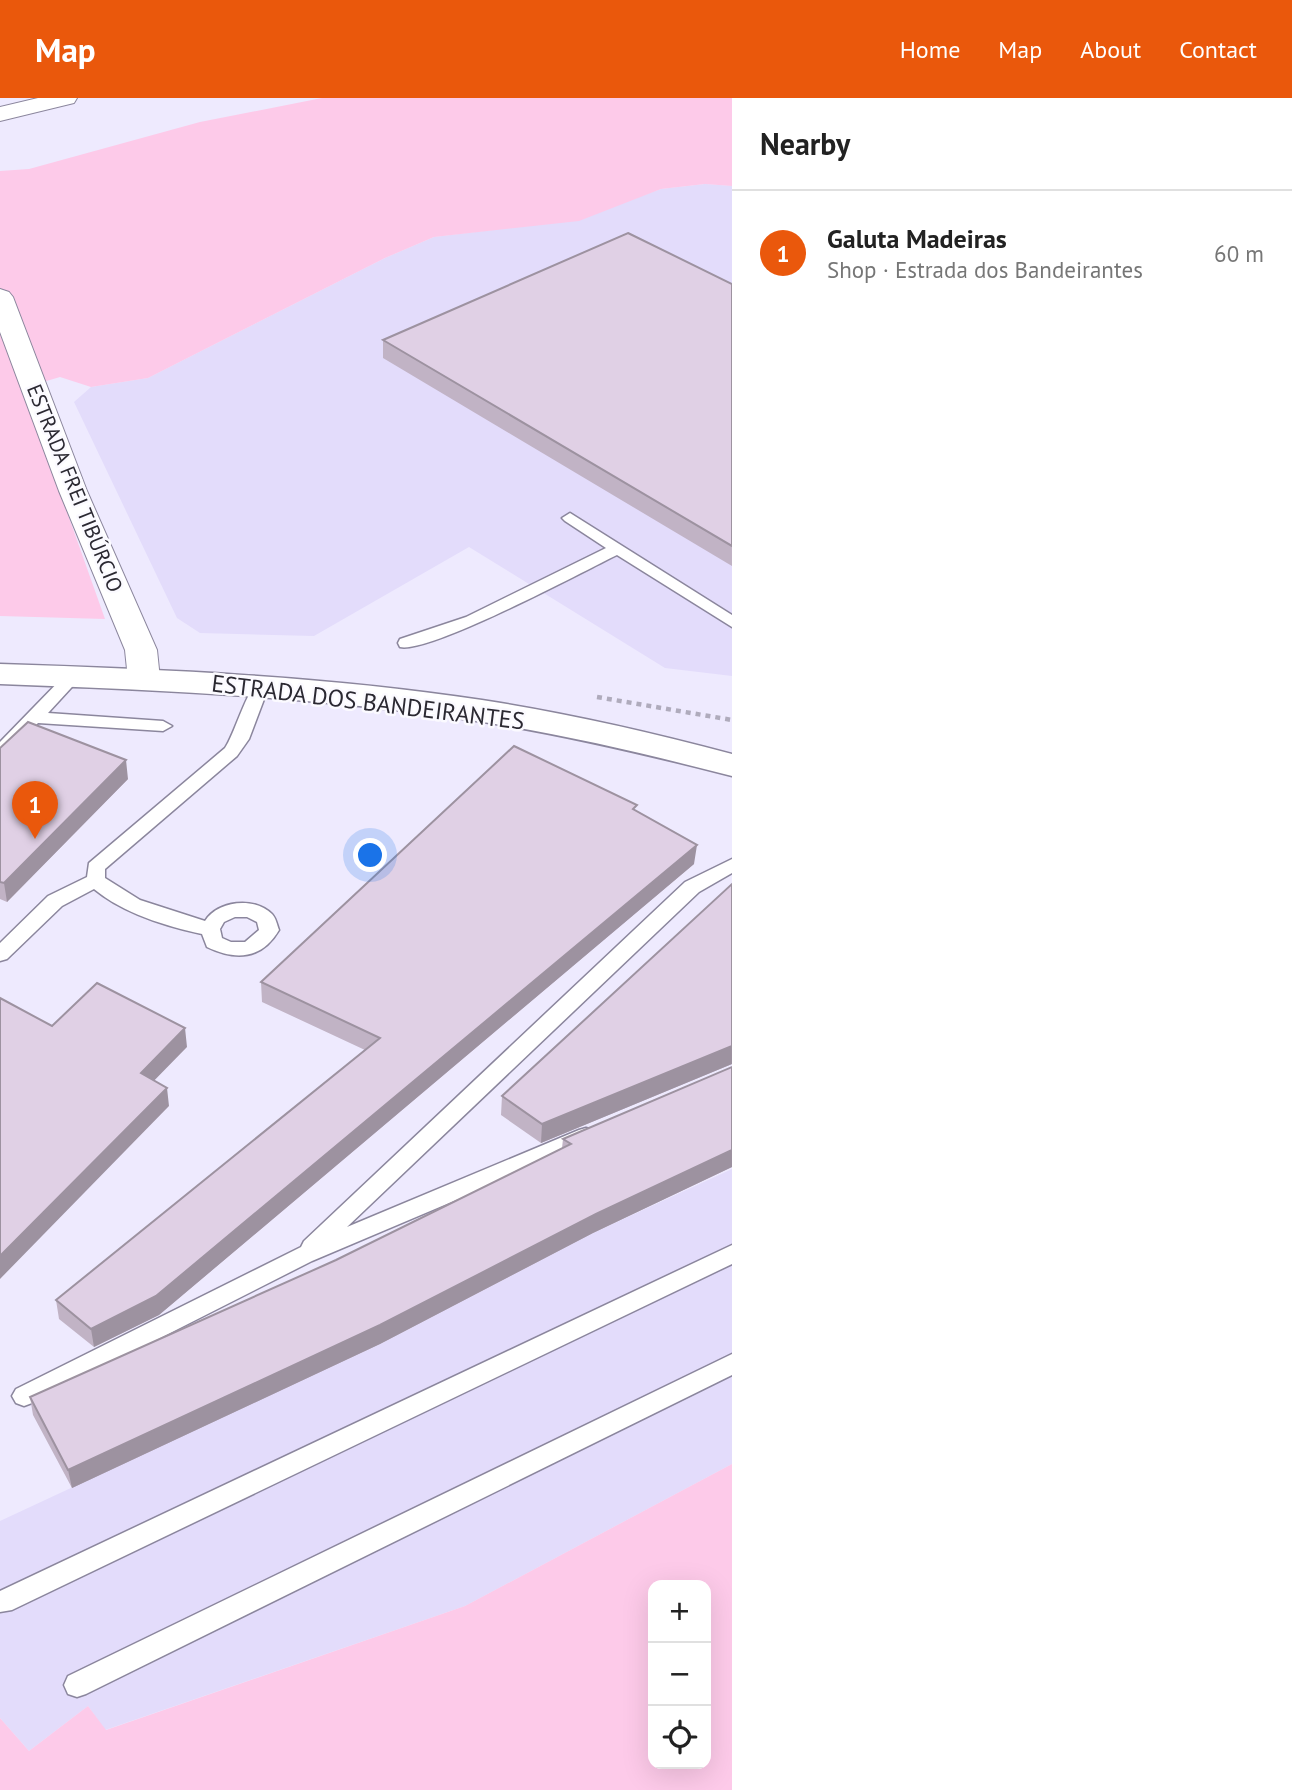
<!DOCTYPE html>
<meta charset="utf-8">
<style>
body{margin:0;font-family:"PT Sans",sans-serif;background:#f2f2f2;color:#222}
.controls{position:absolute;right:21px;bottom:21px;display:grid;overflow:hidden;border-radius:14px;box-shadow:0 7px 28px #0002}
.controls button{width:63px;height:63px;display:grid;place-items:center;padding:0;border:0;border-bottom:2px solid #e0e0e0;background:#fff;color:#222;font:35px sans-serif}
.you{position:absolute;left:371px;top:758px;width:24px;height:24px;margin:-18px;border:5px solid #fff;border-radius:50%;background:#1a73e8;box-shadow:0 0 0 10px #1a73e833}
.badge{display:grid;place-items:center;width:46px;height:46px;border-radius:50%;background:#ea580c;color:#fff;font-size:23px;font-weight:700}
.pin{position:absolute;translate:-50% -58px;filter:drop-shadow(0 2px 4px #0008)}
.pin::after{content:'';position:absolute;top:37px;width:24px;height:21px;background:inherit;clip-path:polygon(0 0,100% 0,50% 100%)}
.list{margin:0;padding:0;list-style:none}
h2{display:flex;justify-content:space-between;align-items:center;height:91px;margin:0;padding:0 28px;font-size:30px}
h2 small{font-size:23px;font-weight:400;color:#767676}
.list li{display:grid;grid-template-columns:46px 1fr auto;gap:21px;align-items:center;box-sizing:border-box;height:126px;padding:0 28px;border-top:2px solid #e0e0e0}
.list b{display:block;font-size:26px;white-space:nowrap}
.list p{margin:0;font-size:23px;white-space:nowrap;color:#767676}
.list em{font-size:23px;font-style:normal;color:#767676}
.icon{flex:none;width:38px;height:38px;fill:none;stroke:currentColor;stroke-width:2;stroke-linecap:round;stroke-linejoin:round}
.map{position:relative;flex:none;width:732px;height:1692px;overflow:hidden}
header{display:flex;align-items:center;gap:42px;box-sizing:border-box;height:98px;padding:0 35px;background:#ea580c;color:#fff}
header strong{font-size:33px}
nav{display:flex;gap:38px;margin-inline-start:auto;font-size:24px}
main{display:flex}
aside{flex:1;background:#fff}
.map>svg:first-child{display:block}
.built{fill:#e3dcfb}
.green{fill:#fdcae9;fill-rule:evenodd}
.lines{fill:none;stroke-linecap:round;stroke-linejoin:round}
.lane-casing{stroke:#8b869d;stroke-width:3}
.street-casing{stroke:#8b869d;stroke-width:2}
.secondary-casing{stroke:#8b869d;stroke-width:3}
.path{stroke:#afabbc;stroke-width:4.5;stroke-dasharray:5 5;stroke-linecap:butt}
.lane{fill:#fff;fill-rule:evenodd}
.street{fill:#fff;fill-rule:evenodd}
.secondary{fill:#fff;fill-rule:evenodd}
.wall{fill:#c1b3c5}
.shaded-wall{fill:#9d92a0}
.building{fill:#e0d0e5;stroke:#9d92a0;stroke-width:2}
.labels{text-anchor:middle;dominant-baseline:central;stroke-width:5;stroke-linejoin:round;paint-order:stroke}
.far-street-label{font-size:21px;fill:#2b2932;stroke:#fbfaff}
.street-label{font-size:24px;fill:#2b2932;stroke:#fbfaff}
</style>
<header>
<strong>Map</strong>
<nav><a>Home</a><a>Map</a><a>About</a><a>Contact</a></nav>
</header>
<main>
<div class="map">
<svg width="732" height="1692" viewBox="0 0 732 1692">
<rect width="100%" height="100%" fill="#eeeafe"/>
<path class="built" d="M705 86 732 88V578L665 570 469 449 314 538 200 535 177 520 74 304 91 289 148 280 385 160 434 139 492 132 621 105 661 91Z
M732 1071V1366L465 1508 105 1632 88 1608 29 1653 0 1620V1423L380 1246 593 1135Z"/>
<path class="green" d="M322 0H732V88L705 86 661 91 579 123 434 139 385 160 148 280 91 289 60 279 23 290 105 521 0 518V73L29 71 200 24Z
M732 1366V1692H0V1620L29 1653 88 1608 106 1632 465 1508ZM653 1487H706V1666H653Z"/>
<g class="lines">
<defs>
<path id="lane" d="M570 415 732 517V529L617 457C582 474 429 556 400 549L398 545 400 541 466 519 606 450 565 423 562 420Z
M74 573 82 578 48 615 163 623 172 628 163 633 38 625 6 658 0 660V644L68 574Z
M261 583 269 588 249 641 237 658 105 771V780L140 802 205 823C217 803 254 798 272 816 276 820 277 827 279 832 262 861 236 863 207 849L202 836C165 828 123 815 94 791L62 808 7 861 0 863V845L48 798 87 779 89 765 225 650C235 636 248 586 261 583ZM235 819H247L257 824 259 832 245 844H231L222 840 220 831 224 824Z
M732 761V775L699 794 347 1129 579 1032 586 1030 593 1032 596 1038 593 1044 312 1163 32 1305 24 1308 16 1305 12 1298 16 1291 301 1149 304 1143 685 784Z
M732 1147V1166L12 1512 0 1514V1493Z
M732 1256V1277L86 1596 77 1599 68 1596 64 1587 68 1578Z"/>
<path id="street" d="M38 0H77L74 5 0 23V9Z
M0 191 9 194 13 199 87 393 157 552 160 581 155 588 144 591 133 588 128 581 125 552 59 393 0 234Z"/>
<path id="secondary" d="M0 566C161 571 323 578 482 602 567 615 650 634 732 656V678C650 657 567 637 483 624 323 599 161 592 0 586Z"/>
</defs>
<use href="#lane" class="lane-casing"/>
<use href="#street" class="street-casing"/>
<use href="#secondary" class="secondary-casing"/>
<path class="path" d="M597 599 732 622"/>
<use href="#lane" class="lane"/>
<use href="#street" class="street"/>
<use href="#secondary" class="secondary"/>
</g>
<path class="wall" d="M732 186V468L383 260V242Z
M0 650 128 681 7 804 0 801Z
M636 713 694 766 159 1217 94 1249 59 1221 56 1202 365 952 262 904 261 884Z
M732 786V966L541 1045 501 1017 502 998Z
M732 969V1069L593 1135 380 1246 72 1390 33 1317 30 1299 336 1162 562 1050 563 1041Z"/>
<path class="shaded-wall" d="M126 662 128 681 7 804 4 785Z
M697 747 694 766 159 1217 94 1249 91 1231Z
M185 930 187 949 143 994 141 975Z
M732 948V966L541 1045 542 1026Z
M167 990 169 1008 0 1181V1158Z
M732 1052V1069L593 1135 380 1246 72 1390 68 1372 596 1116Z"/>
<path class="building" d="M628 135 732 186V448L383 242Z
M28 624 126 662 4 785 0 784V650Z
M514 648 637 707 633 711 697 747 156 1198 91 1231 56 1202 380 940 261 884Z
M732 786V948L542 1026 502 998Z
M97 885 185 930 141 975 167 990 0 1158V900L52 928Z
M732 969V1052L596 1116 380 1227 68 1372 30 1299 336 1162 571 1046 563 1041Z"/>
<g class="labels">
<g class="far-street-label">
<text transform="translate(75 390) rotate(68)">ESTRADA FREI TIBÚRCIO</text>
</g>
<g class="street-label">
<text transform="translate(368 604) rotate(7)">ESTRADA DOS BANDEIRANTES</text>
</g>
</g>
</svg>
<div class="controls">
<button>+</button>
<button>−</button>
<button><svg class="icon" aria-label="locate" viewBox="0 0 24 24"><circle cx="12" cy="12" r="6"/><path d="M12 2v4M12 18v4M2 12h4M18 12h4"/></svg></button>
</div>
<div class="you"></div>
<div class="pin badge" style="left:35px;top:741px">1</div>
</div>
<aside>
<h2>Nearby<small></small></h2>
<ul class="list">
<li><span class="badge">1</span><div><b>Galuta Madeiras</b><p>Shop · Estrada dos Bandeirantes</p></div><em>60 m</em></li>
</ul>
</aside>
</main>
